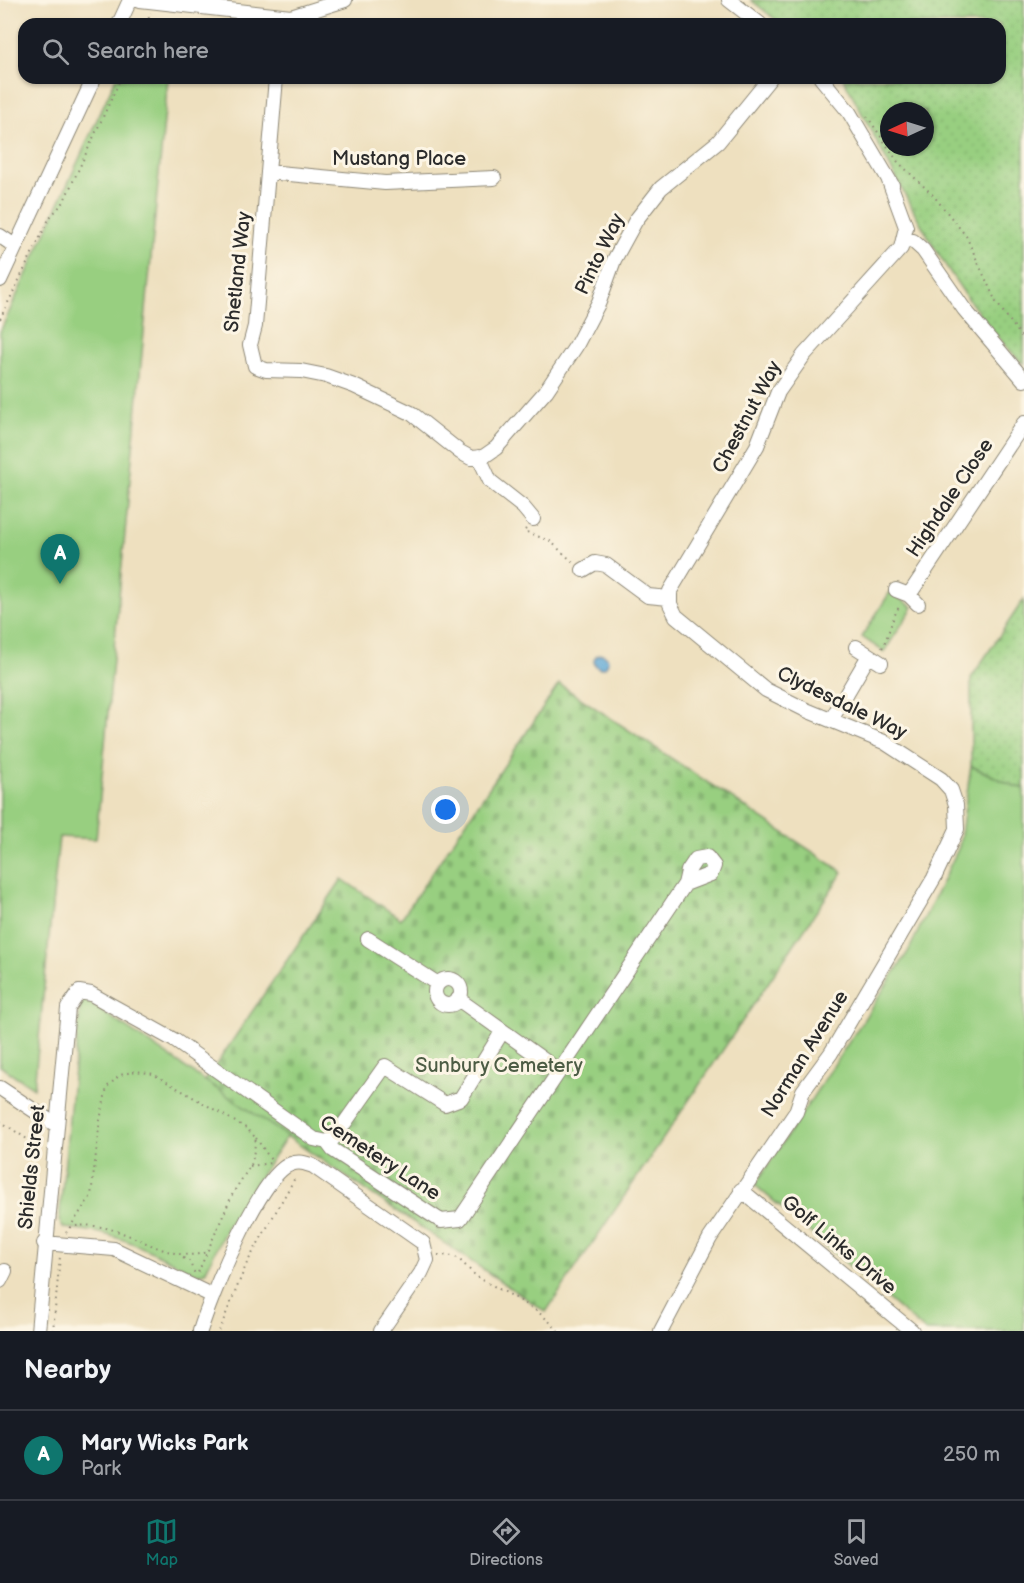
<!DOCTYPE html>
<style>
body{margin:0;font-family:"Balsamiq Sans",sans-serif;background:#242831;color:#f1f3f6}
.compass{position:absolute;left:880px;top:102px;width:54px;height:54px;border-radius:50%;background:#171b24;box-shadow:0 2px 4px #0004;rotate:266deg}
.you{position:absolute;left:446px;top:810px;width:21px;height:21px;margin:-15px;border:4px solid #fff;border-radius:50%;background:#1a73e8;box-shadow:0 0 0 9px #1a73e833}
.badge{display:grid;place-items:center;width:39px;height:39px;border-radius:50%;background:#0f766e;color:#fff;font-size:20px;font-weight:700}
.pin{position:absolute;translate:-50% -50px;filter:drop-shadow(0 2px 3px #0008)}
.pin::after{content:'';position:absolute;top:32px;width:21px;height:18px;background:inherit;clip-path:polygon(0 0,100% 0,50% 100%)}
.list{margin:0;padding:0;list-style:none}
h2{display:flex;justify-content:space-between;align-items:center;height:78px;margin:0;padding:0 24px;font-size:26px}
h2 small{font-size:20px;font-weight:400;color:#9ea1a6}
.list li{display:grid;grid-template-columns:39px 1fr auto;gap:18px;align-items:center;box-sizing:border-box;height:90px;padding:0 24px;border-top:2px solid #363941}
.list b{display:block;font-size:22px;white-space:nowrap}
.list p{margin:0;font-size:20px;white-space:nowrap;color:#9ea1a6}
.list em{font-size:20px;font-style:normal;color:#9ea1a6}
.icon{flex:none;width:33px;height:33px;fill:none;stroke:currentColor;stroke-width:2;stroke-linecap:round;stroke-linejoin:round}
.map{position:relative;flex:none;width:1024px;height:1331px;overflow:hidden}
.search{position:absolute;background:#171b24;box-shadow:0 2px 4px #0004;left:18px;right:18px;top:18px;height:66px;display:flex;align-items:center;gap:15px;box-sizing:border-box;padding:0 21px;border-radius:18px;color:#9ea1a6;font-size:22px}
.sheet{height:168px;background:#171b24}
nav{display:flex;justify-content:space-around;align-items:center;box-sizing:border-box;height:84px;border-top:2px solid #363941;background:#171b24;font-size:16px;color:#9ea1a6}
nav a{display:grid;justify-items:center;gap:3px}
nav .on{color:#0f766e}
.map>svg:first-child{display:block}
.grass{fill:url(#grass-dots);stroke:#627d56;stroke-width:1.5;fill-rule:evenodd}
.cemetery{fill:url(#cemetery-stones);stroke:#627d56;stroke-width:1.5}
.green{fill:#98cf80;stroke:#627d56;stroke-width:1.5}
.water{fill:#5fa8d6;stroke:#456a80;stroke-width:1.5}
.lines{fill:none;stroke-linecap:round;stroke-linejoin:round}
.minor-casing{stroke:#8c8675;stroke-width:16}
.path{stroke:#8c8675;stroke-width:2;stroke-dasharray:1.5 4.5;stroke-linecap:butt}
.minor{stroke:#fff;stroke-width:14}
.labels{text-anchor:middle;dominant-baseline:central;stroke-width:6;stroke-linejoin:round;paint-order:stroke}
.street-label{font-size:20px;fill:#2b2b2b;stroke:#fcf5e5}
.park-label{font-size:20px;fill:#4c5c44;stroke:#fcf5e5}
</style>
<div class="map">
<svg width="1024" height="1331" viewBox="0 0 1024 1331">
<defs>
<pattern id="grass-dots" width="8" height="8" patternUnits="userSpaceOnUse" patternTransform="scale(1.5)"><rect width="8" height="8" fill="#98cf80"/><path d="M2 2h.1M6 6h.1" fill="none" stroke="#83b26f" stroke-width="1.8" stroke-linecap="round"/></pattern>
<pattern id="cemetery-stones" width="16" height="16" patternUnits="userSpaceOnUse" patternTransform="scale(1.5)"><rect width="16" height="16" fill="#98cf80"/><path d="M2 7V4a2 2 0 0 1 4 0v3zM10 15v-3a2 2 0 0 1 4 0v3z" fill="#83b26f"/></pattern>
</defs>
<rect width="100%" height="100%" fill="#fcf5e5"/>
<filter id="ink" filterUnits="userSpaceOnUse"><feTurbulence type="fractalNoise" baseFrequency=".0167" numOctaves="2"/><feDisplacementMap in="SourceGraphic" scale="12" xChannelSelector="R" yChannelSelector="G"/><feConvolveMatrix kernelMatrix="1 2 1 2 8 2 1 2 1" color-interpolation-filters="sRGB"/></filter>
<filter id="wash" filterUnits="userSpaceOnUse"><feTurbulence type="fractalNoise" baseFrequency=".008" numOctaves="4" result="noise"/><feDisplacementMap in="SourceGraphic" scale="24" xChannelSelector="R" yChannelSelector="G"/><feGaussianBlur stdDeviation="1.35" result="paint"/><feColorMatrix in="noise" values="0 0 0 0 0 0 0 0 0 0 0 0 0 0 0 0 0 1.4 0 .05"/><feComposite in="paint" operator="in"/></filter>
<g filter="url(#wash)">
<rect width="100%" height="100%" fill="#eee0bf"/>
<path class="grass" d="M751 0H1024V365C943 285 897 176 843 78H1000V24H781ZM889 111H925V147H889Z
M1024 599V788L1016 787 971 766V678Z"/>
<path class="cemetery" d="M559 684 843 872 546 1312 205 1081 342 879 401 919Z"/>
<path class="green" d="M116 78H168L96 839 59 837 34 1088 0 1066V332Z
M890 592 913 607 884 652 862 637Z
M971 766 1016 787 1024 788V1331H925L755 1185 908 952 959 847Z
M81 997 287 1136 228 1225 205 1272 197 1274C150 1251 118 1231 64 1228L59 1221Z"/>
<path class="water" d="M594 661a7 7 0 1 1 14 0a7 7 0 1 1-14 0Z"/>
</g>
<g filter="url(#ink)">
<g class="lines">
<defs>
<path id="minor" d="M140 0 291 17 345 0
M729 0 760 24
M119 24 130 0
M276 78 255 326 250 345 255 366 266 370 301 371 326 376 354 386 411 413 460 452 471 458 483 457 496 448 546 391 576 346 599 302 614 260 636 220 661 188 718 142 770 78
M821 78 849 112 892 185
M268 172 385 183 494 178
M0 236 15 246
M905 239 913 241 923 250 964 309 1024 380
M0 280 94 78
M479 457 490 481 523 507 533 519
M583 570 595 563 606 565 648 596 669 598
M896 590 909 595 918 604
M909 595 1024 423
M856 647 881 663
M831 720 868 657
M368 939 438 984
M435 992a13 13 0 1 1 26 0a13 13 0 1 1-26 0Z
M458 999 559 1071
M0 1088 56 1125
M327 1142 334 1138 385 1066 445 1104 461 1098 502 1032
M741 1190 912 1331
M44 1243 114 1249 213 1296
M0 1281 5 1271
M38 1331 68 1008 79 992 91 994 174 1040 314 1139 327 1142 333 1150 441 1221 460 1219 685 884 688 871 696 859 707 857 714 866 711 874 685 884
M200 1331C210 1299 260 1173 291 1164 299 1161 305 1163 313 1166L423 1243 427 1260 421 1273 381 1331
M661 1331 710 1238 796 1112 803 1091 831 1053 934 878 957 829 956 805 951 790 941 779 884 742 806 710 766 690 676 616 670 604V591L757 446 778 392 804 355 901 248 906 227 888 178"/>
</defs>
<use href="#minor" class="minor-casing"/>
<path class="path" d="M146 24 151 13
M867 116 898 162 933 195 966 236 996 302 1024 340
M0 319 50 217 63 203 121 78
M526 529 524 531 550 541 574 563
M882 648C890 633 891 618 901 604
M0 1121 30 1141
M256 1138 273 1163
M250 1166 271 1163
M70 1227C123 1216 163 1267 206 1252
M66 1233 91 1196 100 1120 107 1087 120 1075 136 1071 153 1074 246 1128 256 1138 252 1163 233 1193 197 1275
M438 1255 454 1256C464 1262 470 1272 479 1278 505 1293 539 1307 558 1331
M183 1258 189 1261 195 1274
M53 1331 60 1256
M219 1331 247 1263 296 1176"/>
<use href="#minor" class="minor"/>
</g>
</g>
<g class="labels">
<g class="street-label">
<text x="399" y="159">Mustang Place</text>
<text transform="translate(600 254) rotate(-64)">Pinto Way</text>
<text transform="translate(238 272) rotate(-84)">Shetland Way</text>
<text transform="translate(747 417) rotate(-62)">Chestnut Way</text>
<text transform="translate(950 498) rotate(-56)">Highdale Close</text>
<text transform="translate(842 703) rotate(26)">Clydesdale Way</text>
<text transform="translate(805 1054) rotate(-58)">Norman Avenue</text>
<text transform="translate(380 1158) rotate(33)">Cemetery Lane</text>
<text transform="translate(32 1167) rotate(-84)">Shields Street</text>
<text transform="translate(839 1245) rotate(40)">Golf Links Drive</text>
</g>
<g class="park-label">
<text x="499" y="1066">Sunbury Cemetery</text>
</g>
</g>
</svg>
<svg class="compass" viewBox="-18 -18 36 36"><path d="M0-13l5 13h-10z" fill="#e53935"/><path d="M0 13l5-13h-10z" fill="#9ea1a6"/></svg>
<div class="you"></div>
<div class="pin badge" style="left:60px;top:584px">A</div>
<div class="search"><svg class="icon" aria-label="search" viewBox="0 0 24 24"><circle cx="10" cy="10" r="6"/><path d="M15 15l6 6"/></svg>Search here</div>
</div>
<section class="sheet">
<h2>Nearby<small></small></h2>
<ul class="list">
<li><span class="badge">A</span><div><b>Mary Wicks Park</b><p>Park</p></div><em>250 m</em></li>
</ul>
</section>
<nav>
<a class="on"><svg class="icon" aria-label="map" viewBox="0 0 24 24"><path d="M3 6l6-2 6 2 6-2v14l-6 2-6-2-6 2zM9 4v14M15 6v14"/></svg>Map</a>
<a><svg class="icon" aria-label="directions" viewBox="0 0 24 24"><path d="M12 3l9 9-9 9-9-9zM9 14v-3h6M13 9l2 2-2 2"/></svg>Directions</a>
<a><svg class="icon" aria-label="saved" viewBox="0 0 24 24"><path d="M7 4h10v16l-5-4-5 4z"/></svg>Saved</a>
</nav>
